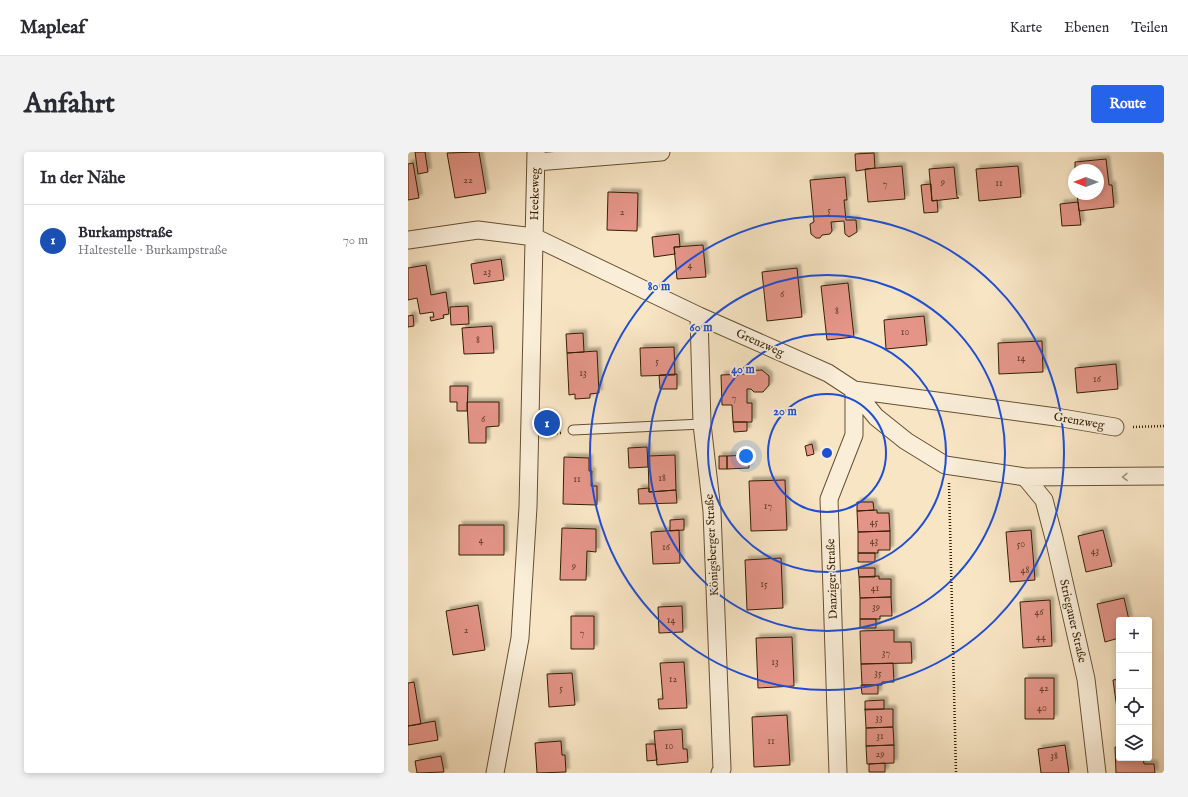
<!DOCTYPE html>
<html lang="de">
<meta charset="utf-8">
<style>
body{margin:0;font-family:"IM FELL English",serif;background:#f2f2f3;color:#2b2b33}
.controls{position:absolute;right:12px;bottom:12px;display:grid;overflow:hidden;border-radius:4px;box-shadow:0 2px 6px #0003}
.controls button{width:36px;height:36px;display:grid;place-items:center;padding:0;border:0;border-bottom:1px solid #e1e1e2;background:#fff;color:#2b2b33;font:20px sans-serif}
.compass{position:absolute;left:660px;top:12px;width:36px;height:36px;border-radius:50%;background:#fff;box-shadow:0 2px 6px #0003;rotate:270deg}
.you{position:absolute;left:338px;top:304px;width:14px;height:14px;margin:-10px;border:3px solid #fff;border-radius:50%;background:#1a73e8;box-shadow:0 0 0 6px #1a73e833}
.badge{display:grid;place-items:center;width:26px;height:26px;border-radius:50%;background:#2563eb;color:#fff;font-size:13px;font-weight:700}
.pin{position:absolute;translate:-50% -50%;border:2px solid #fff;box-shadow:0 1px 4px #0006}
.list{margin:0;padding:0;list-style:none}
h2{display:flex;justify-content:space-between;align-items:center;height:52px;margin:0;padding:0 16px;font-size:17px}
h2 small{font-size:13px;font-weight:400;color:#7c7c81}
.list li{display:grid;grid-template-columns:26px 1fr auto;gap:12px;align-items:center;box-sizing:border-box;height:72px;padding:0 16px;border-top:1px solid #e1e1e2}
.list b{display:block;font-size:15px;white-space:nowrap}
.list p{margin:0;font-size:13px;white-space:nowrap;color:#7c7c81}
.list em{font-size:13px;font-style:normal;color:#7c7c81}
.icon{flex:none;width:22px;height:22px;fill:none;stroke:currentColor;stroke-width:2;stroke-linecap:round;stroke-linejoin:round}
.map{position:relative;flex:none;width:756px;height:621px;overflow:hidden;border-radius:4px}
header{display:flex;align-items:center;gap:24px;box-sizing:border-box;height:56px;padding:0 20px;background:#fff;border-bottom:1px solid #e1e1e2}
header strong{font-size:19px}
nav{display:flex;gap:22px;margin-inline-start:auto;font-size:14px}
.intro{display:flex;align-items:center;justify-content:space-between;box-sizing:border-box;height:96px;padding:0 24px}
h1{margin:0;font-size:28px}
.button{padding:10px 18px;border-radius:4px;background:#2563eb;color:#fff;font-size:14px;font-weight:700}
main{display:flex;gap:24px;padding:0 24px}
aside{flex:1;background:#fff;border-radius:4px;box-shadow:0 2px 6px #0003}
.map>svg:first-child{display:block}
.building{fill:#e49588;stroke:#341f01;filter:url(#shadow)}
.lines{fill:none;stroke-linecap:round;stroke-linejoin:round}
.service-casing{stroke:#655032;stroke-width:11}
.minor-casing{stroke:#655032;stroke-width:19}
.path{stroke:#341f01;stroke-width:2.5;stroke-dasharray:1 2;stroke-linecap:butt}
.service{stroke:#faeed9;stroke-width:9}
.minor{stroke:#faeed9;stroke-width:17}
.oneway{stroke:#a19178}
.ring{fill:none;stroke:#1d4ed8;stroke-width:2}
.labels{text-anchor:middle;dominant-baseline:central;stroke-width:3.5;stroke-linejoin:round;paint-order:stroke}
.number-label{font-size:10px;fill:#603c23}
.street-label{font-size:12px;fill:#341f01;stroke:#faeed9}
.centre{fill:#1d4ed8;stroke:#faeed9;stroke-width:2}
.ring-label{font-size:12px;text-anchor:middle;font-weight:bold;fill:#1d4ed8;stroke:#faeed9;stroke-width:3.5;stroke-linejoin:round;paint-order:stroke}
</style>
<header>
<strong>Mapleaf</strong>
<nav><a>Karte</a><a>Ebenen</a><a>Teilen</a></nav>
</header>
<div class="intro"><h1>Anfahrt</h1><a class="button">Route</a></div>
<main>
<aside>
<h2>In der Nähe<small></small></h2>
<ul class="list">
<li><span class="badge" style="background:#1a4fb4">1</span><div><b>Burkampstraße</b><p>Haltestelle · Burkampstraße</p></div><em>70 m</em></li>
</ul>
</aside>
<div class="map">
<svg width="756" height="621" viewBox="0 0 756 621">
<defs>
<filter id="shadow"><feDropShadow dx="3.5" dy="-3.5" stdDeviation="1" flood-color="#0004"/></filter>
</defs>
<rect width="100%" height="100%" fill="#f8e5c4"/>
<filter id="stains"><feTurbulence type="fractalNoise" baseFrequency=".005" numOctaves="4"/><feColorMatrix values="0 0 0 0 .2 0 0 0 0 .09 0 0 0 0 .02 0 0 0 .5 -.17"/></filter>
<radialGradient id="worn" r=".72"><stop offset=".6" stop-color="#630" stop-opacity="0"/><stop offset="1" stop-color="#630" stop-opacity=".3"/></radialGradient>
<path class="building" d="M7 0H17L20 20 10 22Z
M71 0 78 41 47 46 39 1Z
M466 1 467 16 448 19 447 2Z
M698 7 701 33H704L706 55 671 59 669 42H690V18H667V10Z
M5 11 11 46 0 48V12Z
M494 14 497 47 460 50 457 17Z
M610 14 613 45 571 49 568 17Z
M546 15 549 45 551 46 524 49 521 17Z
M437 25 439 48H436L438 68H448L449 80 441 85 437 82 436 69 423 70 424 79 422 82 414 83 412 86H408L403 82 402 72 406 70 402 28Z
M523 32 524 49 529 48 530 60 516 61 513 33Z
M200 40 230 41 229 79 199 78Z
M670 50 673 73 654 74 652 52Z
M271 82 272 95H266L267 102 246 105 244 85Z
M295 93 298 125 269 127 266 95Z
M93 107 96 128 66 132 63 112Z
M18 113 23 143 38 140 41 162 35 163 36 166 23 169 22 165H26L25 160 12 162 9 146 0 148V116Z
M389 116 394 165 359 169 354 120Z
M440 131 446 185 419 188 413 134Z
M60 154 61 172 43 173 42 155Z
M5 163 6 174 0 175V164Z
M516 164 519 193 478 197 476 168Z
M84 174 86 201 56 202 54 176Z
M175 181 176 200 159 201 158 182Z
M634 189 635 220 591 222 590 191Z
M266 195 267 223 233 224 232 196Z
M189 199 191 241 182 242V246L167 247V242L161 243 159 201Z
M708 212 710 237 669 241 667 216Z
M354 218 361 224V233L355 240H346L343 237H339V251H344V270H325L324 253H314L313 223 337 222V219Z
M269 222V237H252L251 223Z
M42 234H60L59 259H49V250H42Z
M59 250H91V274L78 275V291H61Z
M325 270H339V279L326 280Z
M404 292 406 302 399 304 397 294Z
M239 295 240 315 221 316 220 296Z
M267 303 268 338 241 340 240 304Z
M341 303V316L319 317V304Z
M311 304H319V317H311Z
M156 305 181 306V319H184L183 334H189V353L155 352Z
M377 328 379 378 343 379 341 329Z
M241 336V340L268 338 269 351 231 352 230 337Z
M449 350H465L466 358 449 359Z
M469 358V361H481L482 379 450 380 449 359Z
M276 367V378L262 379V368Z
M51 373H96V403H51Z
M154 376 188 377V400L179 399 178 428H152Z
M271 378 272 411 245 412 243 380Z
M623 378 627 428 602 430 598 380Z
M695 378 704 414 678 420 670 384Z
M482 379V398H470V401H450V380Z
M450 401H467V410H450Z
M373 406 375 456 339 458 337 408Z
M450 416H467V425H451Z
M471 424V427H483V445L452 446 451 425Z
M483 445 484 464H472V467H452V446Z
M716 446 721 468H711V486L697 490 689 452Z
M642 448 644 494 615 496 612 450Z
M70 453 77 498 45 503 38 459Z
M274 454 275 480 251 481 250 455Z
M163 464H186V497H163Z
M452 467H468V476H452Z
M486 478V490H503L504 511 453 512 452 479Z
M384 485 386 534 350 536 348 486Z
M276 510 279 556 251 557 250 547H255L252 511Z
M485 511 486 530H474V533H454L453 512Z
M164 521 167 553 141 555 139 522Z
M617 526H646V567H617Z
M711 527V564H710L705 528Z
M6 530 13 572 0 574V531Z
M453 533H470V542H454Z
M476 548V557L457 558V549Z
M485 557V575L458 576 457 557Z
M379 563 382 613 346 615 344 565Z
M27 569 30 588 0 593V574Z
M485 575 486 593 458 594V576Z
M274 577 275 597H279L280 610 249 613 246 579Z
M153 589 154 603H157L158 620 129 621 127 591Z
M238 592H247L249 608 239 609Z
M486 593V611L459 612 458 594Z
M657 593 661 621H633L630 597Z
M707 595H711V606H735L736 612H746L747 621H708Z
M33 604 36 620 9 621 7 609Z
M477 611V620H461V612Z"/>
<g class="lines">
<defs>
<path id="service" d="M165 278 294 272"/>
<path id="minor" d="M128 10 253 0
M0 88 70 78 126 85 291 164 420 221 446 238 468 265 498 289 537 313 617 325 756 324
M291 164 294 272 304 359 314 617 312 621
M617 325 636 348 646 386 678 527 689 621
M87 621 112 486 120 355 128 0
M430 621 421 347 446 283V238L648 265 707 275"/>
</defs>
<use href="#service" class="service-casing"/>
<use href="#minor" class="minor-casing"/>
<path class="path" d="M725 275 756 274
M140 282 153 281
M541 331 548 621"/>
<use href="#service" class="service"/>
<use href="#minor" class="minor"/>
</g>
<defs><path id="oneway-chevron" d="M-2-3.5L2.5 0L-2 3.5" fill="none" stroke-width="1.6" stroke-linecap="round" stroke-linejoin="round"/></defs>
<use class="oneway" href="#oneway-chevron" transform="translate(717 325) rotate(179)"/>
<g class="ring">
<circle cx="419" cy="301" r="59"/>
<circle cx="419" cy="301" r="119"/>
<circle cx="419" cy="301" r="178"/>
<circle cx="419" cy="301" r="237"/>
</g>
<g class="labels">
<g class="number-label">
<text x="60" y="28">22</text>
<text x="535" y="30">9</text>
<text x="591" y="31">11</text>
<text x="477" y="32">7</text>
<text x="421" y="58">5</text>
<text x="214" y="60">2</text>
<text x="282" y="113">4</text>
<text x="79" y="120">23</text>
<text x="374" y="142">6</text>
<text x="429" y="159">8</text>
<text x="497" y="180">10</text>
<text x="70" y="188">8</text>
<text x="613" y="206">14</text>
<text x="249" y="209">5</text>
<text x="175" y="221">13</text>
<text x="689" y="227">16</text>
<text x="326" y="246">7</text>
<text x="75" y="267">6</text>
<text x="254" y="326">18</text>
<text x="169" y="327">11</text>
<text x="360" y="354">17</text>
<text x="466" y="370">45</text>
<text x="73" y="388">4</text>
<text x="466" y="389">43</text>
<text x="613" y="392">50</text>
<text x="258" y="395">16</text>
<text x="687" y="399">43</text>
<text x="166" y="414">9</text>
<text x="617" y="418">48</text>
<text x="356" y="432">15</text>
<text x="467" y="436">41</text>
<text x="468" y="455">39</text>
<text x="631" y="460">46</text>
<text x="263" y="468">14</text>
<text x="58" y="478">2</text>
<text x="174" y="481">7</text>
<text x="633" y="485">44</text>
<text x="478" y="501">37</text>
<text x="367" y="510">13</text>
<text x="470" y="521">35</text>
<text x="265" y="527">12</text>
<text x="153" y="536">5</text>
<text x="636" y="536">42</text>
<text x="634" y="556">40</text>
<text x="471" y="566">33</text>
<text x="472" y="584">31</text>
<text x="363" y="589">11</text>
<text x="261" y="594">10</text>
<text x="472" y="602">29</text>
<text x="646" y="604">38</text>
</g>
<g class="street-label">
<text transform="translate(127 42) rotate(-89)">Heekeweg</text>
<text transform="translate(352 191) rotate(24)">Grenzweg</text>
<text transform="translate(671 269) rotate(10)">Grenzweg</text>
<text transform="translate(304 393) rotate(-93)">Königsberger Straße</text>
<text transform="translate(424 427) rotate(-92)">Danziger Straße</text>
<text transform="translate(665 469) rotate(77)">Striegauer Straße</text>
</g>
</g>
<circle cx="419" cy="301" r="6" class="centre"/>
<g class="ring-label">
<text x="251" y="138">80 m</text>
<text x="293" y="179">60 m</text>
<text x="335" y="221">40 m</text>
<text x="377" y="263">20 m</text>
</g>
<rect width="100%" height="100%" filter="url(#stains)"/>
<rect width="100%" height="100%" fill="url(#worn)"/>
</svg>
<div class="controls">
<button>+</button>
<button>−</button>
<button><svg class="icon" aria-label="locate" viewBox="0 0 24 24"><circle cx="12" cy="12" r="6"/><path d="M12 2v4M12 18v4M2 12h4M18 12h4"/></svg></button>
<button><svg class="icon" aria-label="layers" viewBox="0 0 24 24"><path d="M12 4l9 5-9 5-9-5zM3 14l9 5 9-5"/></svg></button>
</div>
<svg class="compass" viewBox="-18 -18 36 36"><path d="M0-13l5 13h-10z" fill="#e53935"/><path d="M0 13l5-13h-10z" fill="#7c7c81"/></svg>
<div class="you"></div>
<div class="pin badge" style="left:139px;top:271px;background:#1a4fb4">1</div>
</div>
</main>
